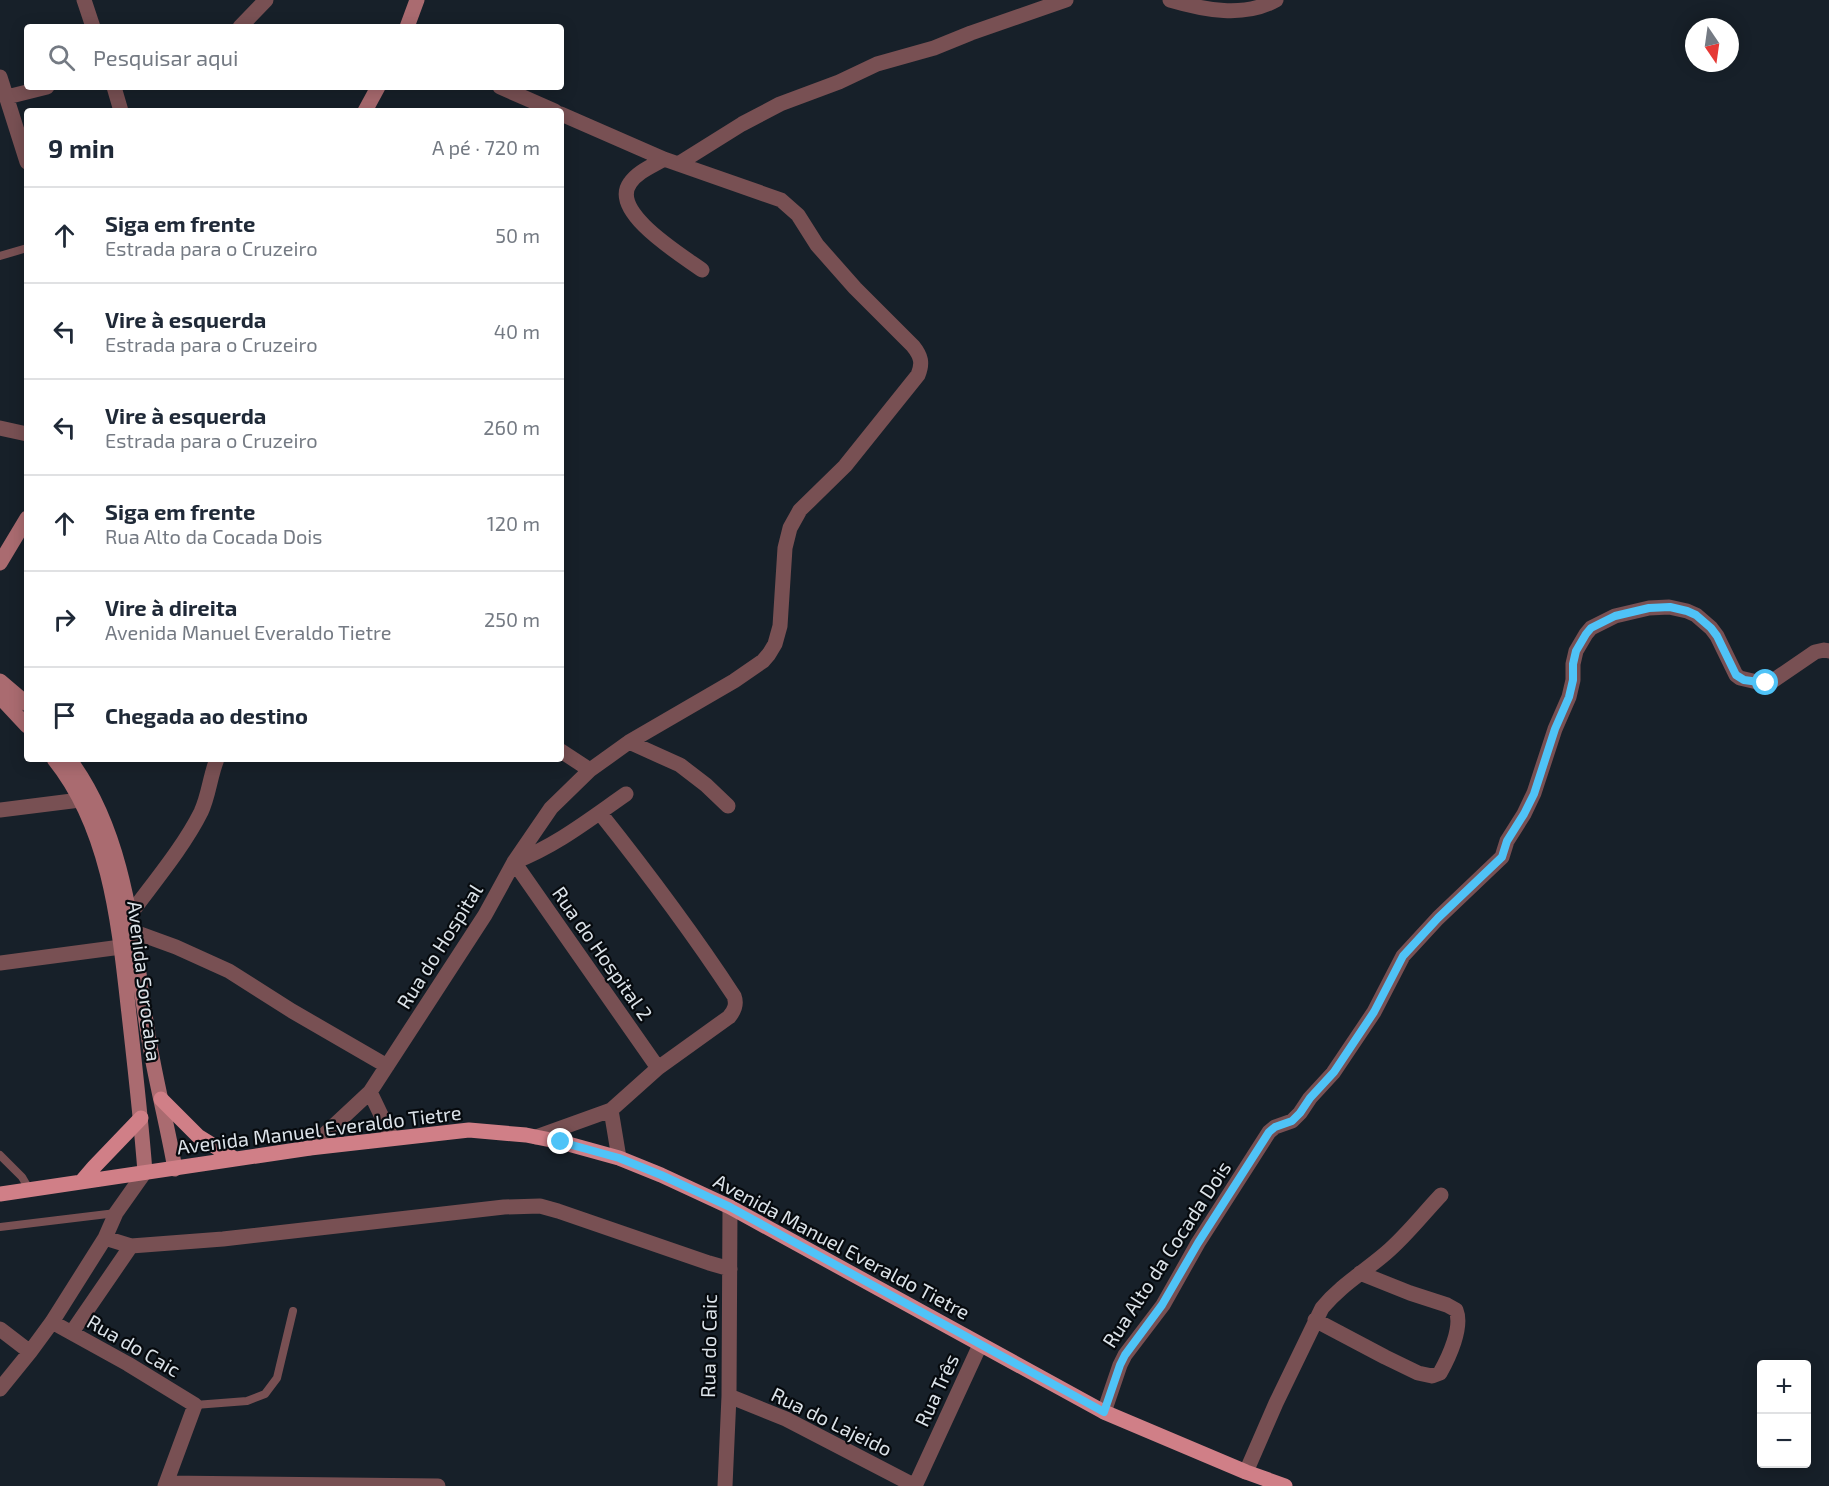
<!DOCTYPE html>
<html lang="pt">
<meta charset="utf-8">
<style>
body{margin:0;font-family:"Exo 2",sans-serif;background:#f6f6f7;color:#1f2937}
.controls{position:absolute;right:18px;bottom:18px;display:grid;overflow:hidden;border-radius:6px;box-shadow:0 3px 15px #0003}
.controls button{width:54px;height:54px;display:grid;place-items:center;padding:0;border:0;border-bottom:2px solid #e0e1e3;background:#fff;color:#1f2937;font:30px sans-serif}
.compass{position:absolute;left:1685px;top:18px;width:54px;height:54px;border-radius:50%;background:#fff;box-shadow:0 3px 15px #0003;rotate:167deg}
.stop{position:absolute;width:18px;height:18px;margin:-14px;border:4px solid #4fc3f7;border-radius:50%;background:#fff}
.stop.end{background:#4fc3f7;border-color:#fff;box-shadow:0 2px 6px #0008}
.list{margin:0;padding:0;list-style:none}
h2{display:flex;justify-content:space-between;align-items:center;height:78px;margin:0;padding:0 24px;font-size:26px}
h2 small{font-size:20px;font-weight:400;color:#747a83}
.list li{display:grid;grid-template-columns:39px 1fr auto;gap:18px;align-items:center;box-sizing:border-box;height:96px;padding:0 24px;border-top:2px solid #e0e1e3}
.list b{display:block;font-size:22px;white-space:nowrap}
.list p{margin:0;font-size:20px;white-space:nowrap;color:#747a83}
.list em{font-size:20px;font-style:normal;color:#747a83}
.icon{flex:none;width:33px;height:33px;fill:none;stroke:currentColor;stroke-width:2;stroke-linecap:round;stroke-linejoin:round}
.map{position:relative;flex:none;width:1829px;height:1486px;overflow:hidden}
.search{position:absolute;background:#fff;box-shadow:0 3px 15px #0003;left:24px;top:24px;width:540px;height:66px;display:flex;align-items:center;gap:15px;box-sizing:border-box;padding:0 21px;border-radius:6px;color:#747a83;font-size:22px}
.panel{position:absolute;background:#fff;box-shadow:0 3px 15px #0003;left:24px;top:108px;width:540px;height:654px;border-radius:6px}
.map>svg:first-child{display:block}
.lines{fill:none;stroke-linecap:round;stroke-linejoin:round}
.lane{stroke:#785053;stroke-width:8}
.street{stroke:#785053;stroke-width:15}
.secondary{stroke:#aa6b70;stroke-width:15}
.primary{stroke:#d07f87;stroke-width:15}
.route{stroke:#4fc3f7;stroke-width:8}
.labels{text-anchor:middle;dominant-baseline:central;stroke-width:4.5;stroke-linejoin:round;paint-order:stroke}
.street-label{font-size:20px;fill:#dce3e9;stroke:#060a0e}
</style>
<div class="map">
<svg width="1829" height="1486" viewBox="0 0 1829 1486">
<rect width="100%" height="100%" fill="#172029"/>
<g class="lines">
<path class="lane" d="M0 256 27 248
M0 1155 22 1177 29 1189
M0 1227 116 1213
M195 1405 247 1401 265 1394 277 1378 293 1311"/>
<path class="street" d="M84 0 93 27
M1170 0C1204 10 1244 18 1276 0
M240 27 266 0
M0 77 27 162
M114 87 121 111
M500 87 555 111
M7 97 47 87
M664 159C652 166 637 172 630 183 609 212 683 256 702 270
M678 164 742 124 780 104 839 82 877 64 934 48 971 33 1066 0
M0 428 27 434
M629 742 680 765 706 785 728 806
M561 751 590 770
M0 810 80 800
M600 813C647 872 692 932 734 996 737 1004 735 1010 729 1017L658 1068 611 1110 619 1158
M514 862 658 1068
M514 862C556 846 590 819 626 794
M129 916C153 883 183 848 201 812 209 795 210 776 217 759
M132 931 176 947 229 971 292 1011 387 1066
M0 963 121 947
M370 1092 392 1138
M536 1137 611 1110
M310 1148 370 1092 485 915 514 862 551 808 590 770 629 742 734 681 763 661 769 654 775 644 780 626 785 548 790 528 800 510 845 466 918 375C923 363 921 356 913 346L855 288 817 245 798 215 781 200 664 159 561 114
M105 1238 131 1246 223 1239 504 1207 540 1206 558 1211 709 1263 730 1269
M1315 1320 1385 1357 1418 1373 1432 1376 1440 1373C1449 1357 1463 1327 1456 1310L1447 1305 1410 1293 1360 1273
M52 1322 128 1364 195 1405 165 1486
M0 1329 30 1352
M72 1332 131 1246
M0 1389 30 1352 52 1322 105 1238 116 1213 145 1172
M729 1396 786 1419 915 1486
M1104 1412 1120 1365 1125 1355 1163 1305 1198 1243 1269 1132 1275 1127 1292 1121 1300 1113 1310 1098 1333 1073 1374 1012 1403 956 1438 918 1502 857 1507 841 1524 814 1534 793 1555 729 1569 697 1573 680V664L1576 651 1586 634 1591 628 1615 616 1649 608 1669 607 1687 611 1696 615 1711 628 1717 636 1736 675 1740 678 1757 682 1766 683 1774 680 1815 652 1824 650 1829 651
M1246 1472 1276 1403 1322 1308C1341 1285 1364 1272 1386 1253 1406 1236 1423 1214 1441 1195
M166 1483 438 1486
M725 1486 729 1396 730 1207
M915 1486 980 1345"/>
<path class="secondary" d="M407 27 417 0
M365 111 378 87
M0 563 27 518
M0 681 27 704
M0 697 27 726
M54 759C111 830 119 927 129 1014 135 1067 141 1119 145 1172
M69 759C127 836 133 942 148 1034 155 1079 167 1123 175 1169"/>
<path class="primary" d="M161 1099 198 1136 235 1159
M82 1181 94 1167 141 1118
M0 1194 310 1148 469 1130 526 1135 561 1142 619 1158 661 1175 730 1207 1104 1412 1246 1472 1285 1486"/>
</g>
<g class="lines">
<path class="route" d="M561 1142 619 1158 661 1175 730 1207 1104 1412 1120 1365 1125 1355 1162 1305 1198 1243 1269 1132 1275 1127 1292 1121 1300 1113 1310 1098 1334 1072 1374 1012 1403 956 1438 918 1502 857 1507 841 1524 814 1534 794 1555 729 1569 697 1573 680V664L1576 651 1586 634 1591 628 1615 616 1649 608 1670 607 1687 611 1696 615 1711 628 1717 636 1736 675 1744 680 1766 683"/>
</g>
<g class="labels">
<g class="street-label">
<text transform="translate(439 946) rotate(-58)">Rua do Hospital</text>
<text transform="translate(603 953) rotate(55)">Rua do Hospital 2</text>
<text transform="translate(145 981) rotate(83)">Avenida Sorocaba</text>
<text transform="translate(319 1129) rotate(-7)">Avenida Manuel Everaldo Tietre</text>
<text transform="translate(842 1246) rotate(28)">Avenida Manuel Everaldo Tietre</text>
<text transform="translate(1166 1254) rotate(-57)">Rua Alto da Cocada Dois</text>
<text transform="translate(134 1345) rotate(30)">Rua do Caic</text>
<text transform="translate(708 1346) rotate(-89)">Rua do Caic</text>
<text transform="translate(936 1390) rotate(-65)">Rua Três</text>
<text transform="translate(832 1421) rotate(26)">Rua do Lajeido</text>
</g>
</g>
</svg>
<div class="controls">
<button>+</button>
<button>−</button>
</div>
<svg class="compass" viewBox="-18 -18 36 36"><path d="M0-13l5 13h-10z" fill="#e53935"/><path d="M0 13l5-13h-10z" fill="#747a83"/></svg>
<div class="stop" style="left:1766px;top:683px"></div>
<div class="stop end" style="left:561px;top:1142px"></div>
<div class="search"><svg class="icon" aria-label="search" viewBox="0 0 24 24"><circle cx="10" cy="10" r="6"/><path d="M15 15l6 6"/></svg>Pesquisar aqui</div>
<section class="panel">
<h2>9 min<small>A pé · 720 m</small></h2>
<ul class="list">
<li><svg class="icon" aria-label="ahead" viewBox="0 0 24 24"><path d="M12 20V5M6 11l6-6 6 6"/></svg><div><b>Siga em frente</b><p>Estrada para o Cruzeiro</p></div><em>50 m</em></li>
<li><svg class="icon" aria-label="left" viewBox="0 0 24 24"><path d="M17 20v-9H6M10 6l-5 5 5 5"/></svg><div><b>Vire à esquerda</b><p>Estrada para o Cruzeiro</p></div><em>40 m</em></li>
<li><svg class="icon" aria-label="left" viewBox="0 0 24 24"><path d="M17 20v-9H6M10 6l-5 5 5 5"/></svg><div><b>Vire à esquerda</b><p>Estrada para o Cruzeiro</p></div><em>260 m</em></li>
<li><svg class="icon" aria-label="ahead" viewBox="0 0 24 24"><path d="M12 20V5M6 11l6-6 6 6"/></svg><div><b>Siga em frente</b><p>Rua Alto da Cocada Dois</p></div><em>120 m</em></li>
<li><svg class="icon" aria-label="right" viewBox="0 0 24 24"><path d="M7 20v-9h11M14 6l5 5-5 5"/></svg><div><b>Vire à direita</b><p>Avenida Manuel Everaldo Tietre</p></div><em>250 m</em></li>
<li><svg class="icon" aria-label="arrive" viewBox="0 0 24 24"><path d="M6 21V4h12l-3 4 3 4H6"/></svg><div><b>Chegada ao destino</b></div></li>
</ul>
</section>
</div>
